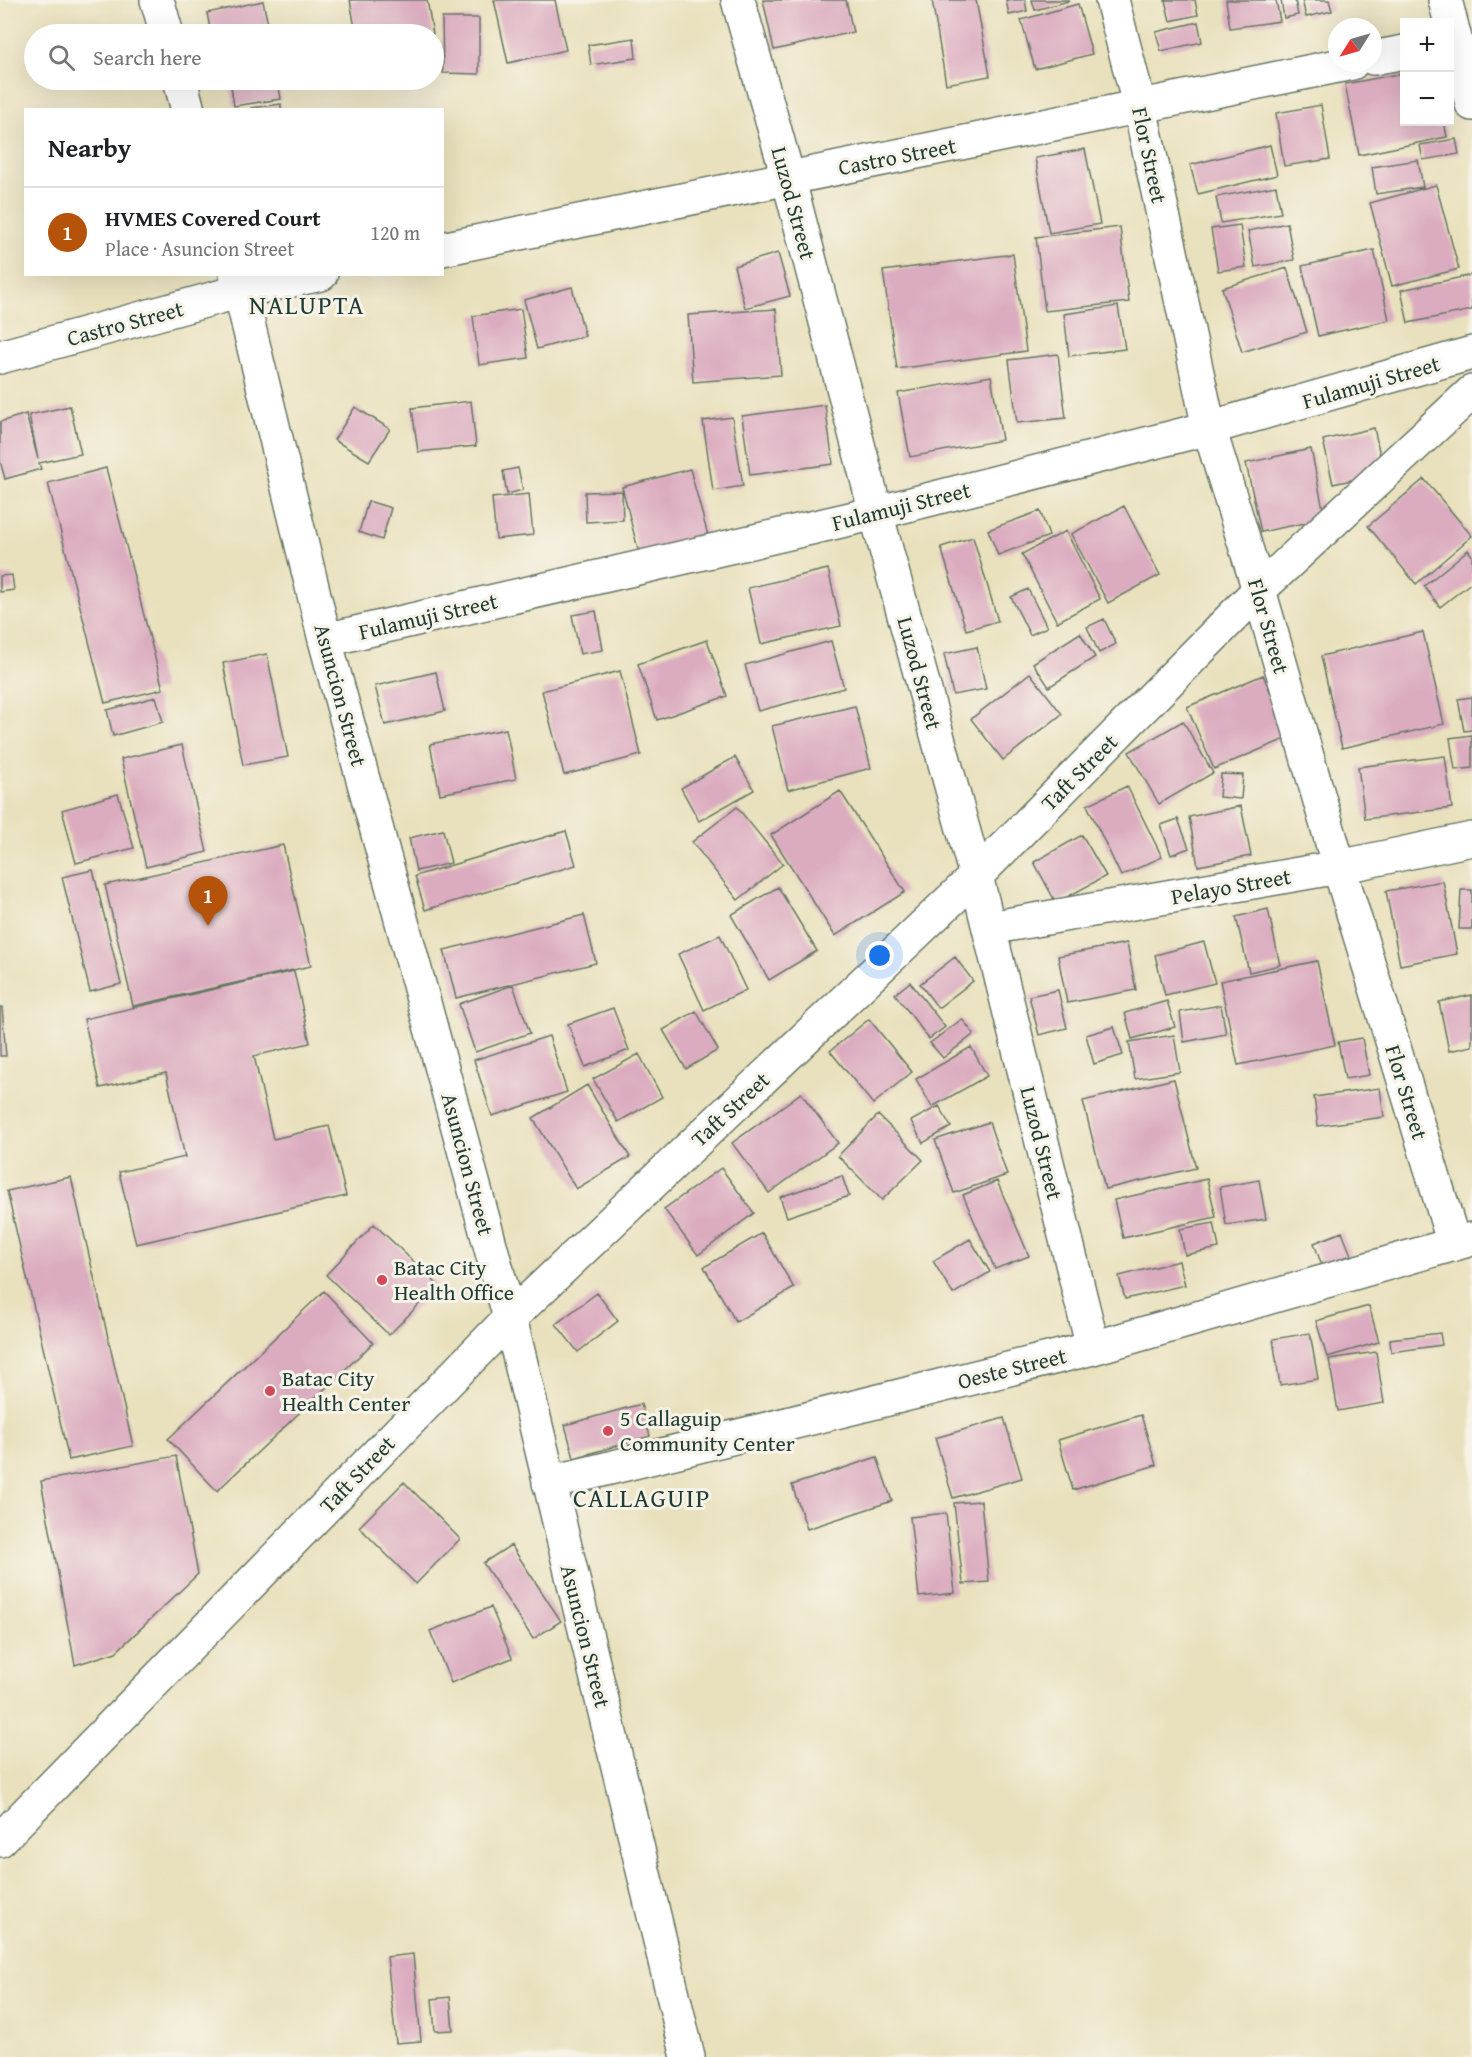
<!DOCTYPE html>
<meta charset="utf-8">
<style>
body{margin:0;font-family:"Gentium Book Plus",serif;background:#f2f2f2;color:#202124}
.controls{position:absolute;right:18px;top:18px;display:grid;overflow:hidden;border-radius:0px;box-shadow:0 6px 24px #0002}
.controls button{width:54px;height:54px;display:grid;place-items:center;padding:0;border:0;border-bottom:2px solid #e0e0e0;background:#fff;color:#202124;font:30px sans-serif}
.compass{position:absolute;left:1328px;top:18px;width:54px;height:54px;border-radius:50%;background:#fff;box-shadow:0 6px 24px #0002;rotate:233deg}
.you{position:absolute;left:880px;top:956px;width:21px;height:21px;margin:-15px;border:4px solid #fff;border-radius:50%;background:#1a73e8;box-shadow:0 0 0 9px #1a73e833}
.badge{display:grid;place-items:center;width:39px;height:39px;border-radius:50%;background:#b45309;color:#fff;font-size:20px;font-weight:700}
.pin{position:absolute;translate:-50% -50px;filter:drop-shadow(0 2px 3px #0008)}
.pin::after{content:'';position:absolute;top:32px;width:21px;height:18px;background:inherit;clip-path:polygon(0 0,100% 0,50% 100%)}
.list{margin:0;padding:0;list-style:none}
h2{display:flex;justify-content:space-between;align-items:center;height:78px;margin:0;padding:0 24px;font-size:26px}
h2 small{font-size:20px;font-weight:400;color:#757577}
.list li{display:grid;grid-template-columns:39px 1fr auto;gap:18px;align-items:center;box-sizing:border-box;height:90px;padding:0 24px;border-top:2px solid #e0e0e0}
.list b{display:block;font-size:22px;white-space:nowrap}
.list p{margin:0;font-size:20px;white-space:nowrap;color:#757577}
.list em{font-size:20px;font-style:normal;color:#757577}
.icon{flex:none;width:33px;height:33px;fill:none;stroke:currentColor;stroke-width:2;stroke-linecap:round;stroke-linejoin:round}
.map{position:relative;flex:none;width:1472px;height:2057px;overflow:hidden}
.search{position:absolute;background:#fff;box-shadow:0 6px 24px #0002;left:24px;top:24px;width:420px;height:66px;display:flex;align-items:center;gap:15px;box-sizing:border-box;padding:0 21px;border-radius:33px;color:#757577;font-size:22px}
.panel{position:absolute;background:#fff;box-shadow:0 6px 24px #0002;left:24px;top:108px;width:420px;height:168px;border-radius:0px}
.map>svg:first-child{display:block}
.building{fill:#dbacc0}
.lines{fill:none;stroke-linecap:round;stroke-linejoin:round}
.minor-casing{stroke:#667664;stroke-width:36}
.tertiary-casing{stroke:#667664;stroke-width:36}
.minor{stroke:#fff;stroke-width:33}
.tertiary{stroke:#fff;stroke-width:33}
.poi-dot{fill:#d1495b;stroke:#f7f3e8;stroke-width:2}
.labels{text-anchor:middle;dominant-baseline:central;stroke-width:6;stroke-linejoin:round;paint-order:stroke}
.street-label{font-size:22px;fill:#1f3d34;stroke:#f7f3e8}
.poi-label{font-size:22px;fill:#1f3d34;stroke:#f7f3e8;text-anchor:start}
.quarter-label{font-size:26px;letter-spacing:1.5px;fill:#1f3d34;stroke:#f7f3e8}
</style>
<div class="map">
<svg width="1472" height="2057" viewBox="0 0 1472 2057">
<rect width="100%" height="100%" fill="#f7f3e8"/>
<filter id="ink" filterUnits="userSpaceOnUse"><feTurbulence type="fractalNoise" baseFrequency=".0167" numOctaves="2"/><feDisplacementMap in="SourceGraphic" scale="12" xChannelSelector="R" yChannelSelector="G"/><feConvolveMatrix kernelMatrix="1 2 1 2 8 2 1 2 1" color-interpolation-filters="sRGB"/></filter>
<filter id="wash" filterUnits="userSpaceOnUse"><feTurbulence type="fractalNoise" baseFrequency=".008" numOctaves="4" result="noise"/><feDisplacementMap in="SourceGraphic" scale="24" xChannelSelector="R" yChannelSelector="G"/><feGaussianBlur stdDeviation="1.35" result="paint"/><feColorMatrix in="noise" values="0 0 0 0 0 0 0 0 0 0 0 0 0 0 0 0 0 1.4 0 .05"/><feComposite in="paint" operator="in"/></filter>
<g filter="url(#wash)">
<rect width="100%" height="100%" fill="#e9e1bd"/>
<g id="blocks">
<path class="building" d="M350 0H427L433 34H356Z
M494 0H555L566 50 508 63Z
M763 0H846L853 32 774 50Z
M932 0H976L990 76 946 84Z
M1006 0H1025L1027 11 1009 15Z
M1032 0H1069V1L1035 10Z
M1165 0H1195L1198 15 1170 21Z
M1226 0H1276L1280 21 1230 28Z
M1281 0H1295L1298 15 1284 18Z
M1302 0H1329L1332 11 1306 17Z
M263 1 270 34H211L207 13Z
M1078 4 1092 54 1035 69 1021 20Z
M442 18H479V74L443 73Z
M1198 22 1202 42 1161 51 1156 32Z
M634 38 636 58 591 65 588 45Z
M1404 73V122H1444L1447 137 1359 155 1345 84Z
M230 80H278L281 99 234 106Z
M281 104V110H251V108Z
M1321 105 1330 159 1284 166 1276 113Z
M1456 139 1459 154 1423 160 1420 145Z
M1270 145 1277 175 1198 194 1190 165Z
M1085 149 1100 224 1049 233 1035 158Z
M1418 160 1423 187 1376 194 1372 167Z
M1436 185 1459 269 1392 286 1370 203Z
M1276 186 1281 213 1221 223 1216 197Z
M1287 223 1294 260 1255 267 1248 231Z
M1240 225 1246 267 1218 271 1211 229Z
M1120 227 1129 302 1045 311 1036 237Z
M1374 250 1389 320 1318 336 1302 266Z
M778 253 790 296 745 308 734 266Z
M1013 254 1026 351 897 369 883 271Z
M1287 268 1307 332 1242 352 1222 288Z
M1472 275V310L1408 323 1401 290Z
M572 287 585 336 537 349 524 300Z
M1118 306 1125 349 1069 356 1064 314Z
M521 309 528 358 479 365 473 316Z
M776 309 781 375 693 382 688 315Z
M1058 354 1066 418 1017 423 1009 360Z
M991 376 1002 440 910 457 898 393Z
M471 401 476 446 418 452 412 408Z
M825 405 833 464 750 475 742 416Z
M70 406 81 454 39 463 41 469 5 479 0 461V422L26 414 38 459 29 415Z
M355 407 390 429 369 461 334 440Z
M732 417 743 486 713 491 703 421Z
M1374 428 1384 473 1333 484 1323 440Z
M1311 449 1325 519 1261 532 1246 463Z
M106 468 163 689 105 703 48 483Z
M518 468 523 490 507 494 503 471Z
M690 469 710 543 641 561 622 487Z
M1424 479 1472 536 1416 584 1368 526Z
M622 491 623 520 586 522 585 492Z
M529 494 533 535 496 539 492 498Z
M368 501 391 508 382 540 359 532Z
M1124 506 1160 575 1108 603 1071 534Z
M1040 511 1049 536 998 555 988 530Z
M1066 531 1100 599 1057 622 1022 554Z
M973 537 998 621 966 630 941 547Z
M1468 550 1472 556V582L1440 607 1424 586Z
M828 569 841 626 761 644 748 588Z
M12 575 14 590 0 592V576Z
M1028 589 1047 627 1030 635 1011 597Z
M596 611 603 650 580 654 572 615Z
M1104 619 1116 644 1099 653 1087 627Z
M1423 632 1444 724 1342 748 1321 656Z
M1080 633 1095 657 1049 687 1033 663Z
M707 640 727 696 657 720 638 664Z
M831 641 844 688 758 711 745 665Z
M977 647 986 689 953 695 944 654Z
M267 654 288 757 243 765 223 663Z
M620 671 641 755 564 775 542 691Z
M436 672 445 711 385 725 375 686Z
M1030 673 1062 714 1003 760 971 719Z
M1263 675 1290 737 1214 769 1187 707Z
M156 697 163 722 113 736 107 710Z
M1472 697V730L1464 731 1458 699Z
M855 706 871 768 788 790 772 726Z
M1183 721 1213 773 1159 804 1129 752Z
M506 729 516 779 440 794 430 744Z
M1472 735V768L1455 770 1450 738Z
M182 745 207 852 146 867 121 759Z
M1445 756 1452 808 1365 819 1358 767Z
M735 757 754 790 699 821 681 788Z
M1221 774 1243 775 1241 799 1219 797Z
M1127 786 1162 857 1121 876 1087 805Z
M840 791 905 892 835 936 771 835Z
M118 794 134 848 76 863 62 810Z
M1241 806 1251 856 1198 866 1189 817Z
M737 807 783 864 738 900 692 842Z
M1178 819 1189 848 1171 855 1161 825Z
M443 830 451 863 416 871 409 838Z
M566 831 576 865 425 910 415 876Z
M1082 835 1106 876 1056 903 1034 862Z
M283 845 311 966 133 1006 105 885Z
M93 870 121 984 90 992 62 877Z
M1443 881 1457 954 1400 965 1386 891Z
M778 887 817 951 769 980 731 915Z
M1461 890H1472V929H1459Z
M1268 909 1280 965 1249 972 1236 917Z
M584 915 596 963 456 998 444 950Z
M720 935 746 990 704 1010 678 954Z
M1204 942 1215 983 1165 995 1155 955Z
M1127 943 1136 990 1067 1003 1058 956Z
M955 957 973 981 938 1008 920 984Z
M1317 961 1335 1045 1238 1065 1220 981Z
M294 971 310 1043 254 1056 273 1139 329 1126 346 1196 136 1244 119 1172 185 1157 166 1073 100 1088 84 1019Z
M910 982 945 1027 929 1039 895 994Z
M513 985 530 1033 475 1052 459 1004Z
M1058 990 1067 1028 1039 1035 1029 996Z
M1472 995V1046L1449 1051 1439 1002Z
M1167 1001 1175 1027 1132 1039 1125 1013Z
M1221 1005 1226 1034 1184 1042 1180 1012Z
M0 1007H2L6 1056H0Z
M613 1008 629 1050 585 1067 568 1024Z
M696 1011 718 1050 686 1069 663 1030Z
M869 1019 912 1072 873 1104 830 1051Z
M962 1019 974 1034 943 1058 930 1043Z
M1114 1027 1123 1055 1094 1064 1086 1035Z
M1174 1035 1180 1072 1135 1079 1129 1042Z
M549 1036 567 1092 492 1116 474 1060Z
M1362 1038 1369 1075 1345 1079 1338 1042Z
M971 1047 987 1076 932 1107 916 1079Z
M639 1054 662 1097 618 1122 593 1079Z
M1174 1079 1196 1168 1105 1189 1083 1101Z
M587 1085 630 1157 576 1189 533 1118Z
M1380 1088 1384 1117 1318 1126 1314 1097Z
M801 1093 838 1143 769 1193 732 1143Z
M939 1106 951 1127 923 1143 911 1121Z
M878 1115 923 1160 882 1200 838 1156Z
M989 1122 1007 1175 954 1193 935 1140Z
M721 1168 754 1213 698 1255 664 1209Z
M842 1176 849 1196 787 1217 780 1197Z
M71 1177 133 1446 69 1460 7 1191Z
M1207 1179 1216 1217 1123 1238 1114 1200Z
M1259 1180 1266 1219 1226 1225 1220 1187Z
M997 1181 1029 1256 995 1269 963 1195Z
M1214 1223 1219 1248 1185 1255 1180 1229Z
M374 1224 438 1285 389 1335 326 1275Z
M1342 1232 1351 1255 1322 1266 1314 1243Z
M762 1233 794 1288 736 1322 704 1267Z
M970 1239 990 1272 953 1294 933 1261Z
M1179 1261 1185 1285 1125 1299 1119 1276Z
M324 1291 373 1343 217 1491 168 1439Z
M597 1293 618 1321 578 1352 556 1324Z
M1369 1306 1379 1342 1327 1357 1316 1321Z
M1310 1333 1318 1379 1280 1385 1273 1339Z
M1440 1333 1442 1345 1391 1352 1390 1339Z
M1376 1352 1384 1403 1338 1411 1329 1359Z
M641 1404 650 1436 574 1458 565 1425Z
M1141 1415 1156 1465 1073 1490 1058 1440Z
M1004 1418 1022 1478 953 1498 935 1438Z
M176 1456 198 1574 116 1652 75 1665 41 1481Z
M877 1457 892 1501 807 1529 792 1485Z
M404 1482 460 1539 416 1584 359 1527Z
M981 1501 989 1582 963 1584 954 1503Z
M946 1513 955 1593 919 1597 910 1517Z
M511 1545 561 1621 533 1639 483 1563Z
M491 1607 512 1658 451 1683 430 1631Z
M413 1954 421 2041 396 2043 387 1957Z
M450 1997 453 2030 435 2031 432 1999Z"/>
</g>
</g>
<g filter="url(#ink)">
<use href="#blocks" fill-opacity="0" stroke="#667664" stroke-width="1.5"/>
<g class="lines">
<defs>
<path id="minor" d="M157 0 167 34
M738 0 788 177 876 513 976 876 1093 1348
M1112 0 1140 108 1209 428 1259 590 1339 867 1454 1244
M1445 0 1472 104
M1373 58 1404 52
M180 80 188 110
M442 249C745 186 1049 127 1352 63
M236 274 325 640 510 1318 688 2057
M0 357 241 291 321 274
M325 640 876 513 1209 428 1472 353
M989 928 1339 867 1472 839
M549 1483 1093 1348 1472 1239"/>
<path id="tertiary" d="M0 1840 510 1318 976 876 1259 590 1472 392"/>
</defs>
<use href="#minor" class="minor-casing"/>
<use href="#tertiary" class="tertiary-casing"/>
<use href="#minor" class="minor"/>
<use href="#tertiary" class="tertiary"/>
</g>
</g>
<g class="poi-dot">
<circle cx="382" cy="1280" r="6"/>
<circle cx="270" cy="1391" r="6"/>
<circle cx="608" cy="1431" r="6"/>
</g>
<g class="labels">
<g class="street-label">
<text transform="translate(1150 155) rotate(78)">Flor Street</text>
<text transform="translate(897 156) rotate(-11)">Castro Street</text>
<text transform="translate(794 203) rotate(75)">Luzod Street</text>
<text transform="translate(125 323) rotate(-15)">Castro Street</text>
<text transform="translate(1371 382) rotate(-16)">Fulamuji Street</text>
<text transform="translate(901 506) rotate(-14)">Fulamuji Street</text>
<text transform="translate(428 616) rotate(-13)">Fulamuji Street</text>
<text transform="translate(1269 626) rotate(74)">Flor Street</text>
<text transform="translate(920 673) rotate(75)">Luzod Street</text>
<text transform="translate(341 695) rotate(75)">Asuncion Street</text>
<text transform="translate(1079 772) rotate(-45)">Taft Street</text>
<text transform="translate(1231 886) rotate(-10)">Pelayo Street</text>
<text transform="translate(1407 1092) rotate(73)">Flor Street</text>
<text transform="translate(730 1109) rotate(-43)">Taft Street</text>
<text transform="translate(1042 1143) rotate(76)">Luzod Street</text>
<text transform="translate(468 1164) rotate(75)">Asuncion Street</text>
<text transform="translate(1012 1368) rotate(-14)">Oeste Street</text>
<text transform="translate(357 1474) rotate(-46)">Taft Street</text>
<text transform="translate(586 1636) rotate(76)">Asuncion Street</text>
</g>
<g class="poi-label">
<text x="394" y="1267">Batac City<tspan x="394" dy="25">Health Office</tspan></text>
<text x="282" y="1378">Batac City<tspan x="282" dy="25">Health Center</tspan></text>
<text x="620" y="1418">5 Callaguip<tspan x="620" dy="25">Community Center</tspan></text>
</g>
<g class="quarter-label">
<text x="307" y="304">NALUPTA</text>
<text x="642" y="1497">CALLAGUIP</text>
</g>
</g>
</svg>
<div class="controls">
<button>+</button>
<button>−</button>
</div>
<svg class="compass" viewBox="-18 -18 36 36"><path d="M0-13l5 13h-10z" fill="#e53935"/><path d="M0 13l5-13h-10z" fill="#757577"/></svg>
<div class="you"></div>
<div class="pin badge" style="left:208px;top:926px">1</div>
<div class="search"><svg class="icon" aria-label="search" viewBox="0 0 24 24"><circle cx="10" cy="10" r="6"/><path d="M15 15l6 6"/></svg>Search here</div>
<section class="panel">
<h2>Nearby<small></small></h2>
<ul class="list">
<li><span class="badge">1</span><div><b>HVMES Covered Court</b><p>Place · Asuncion Street</p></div><em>120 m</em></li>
</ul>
</section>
</div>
